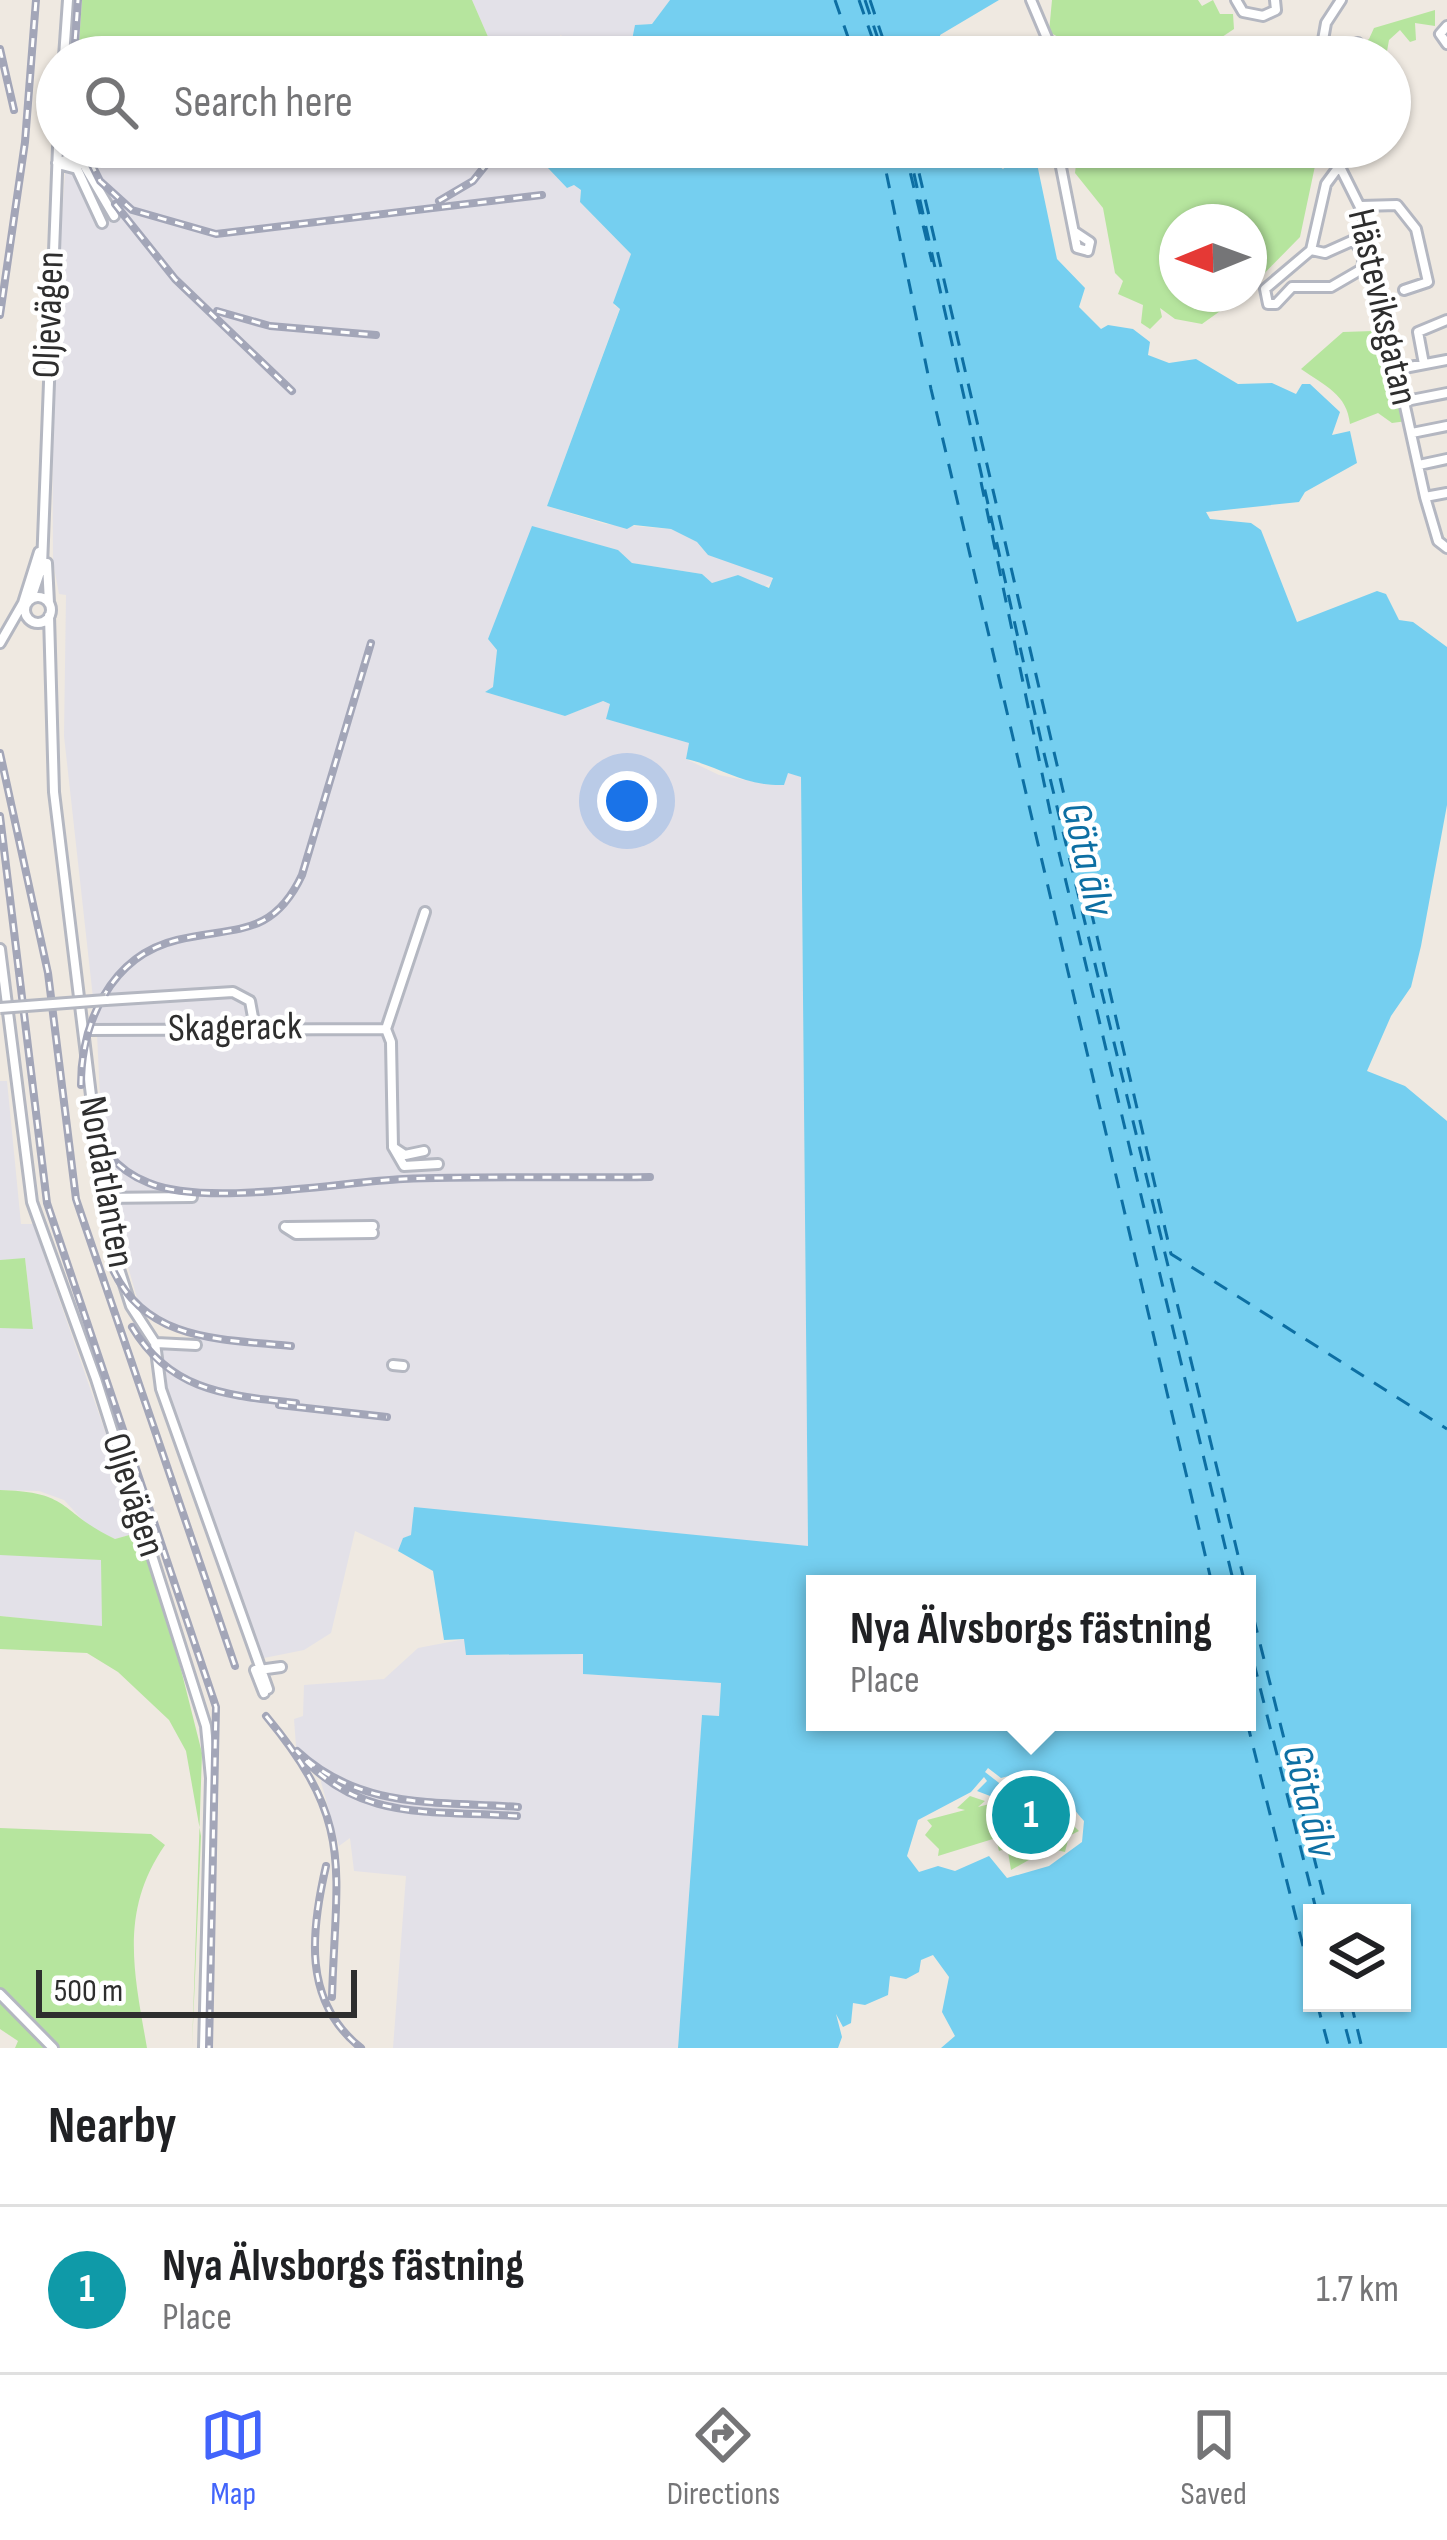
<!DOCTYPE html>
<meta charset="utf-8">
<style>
body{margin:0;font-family:"Sofia Sans Condensed",sans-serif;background:#f6f6f6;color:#202124}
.controls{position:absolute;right:36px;bottom:36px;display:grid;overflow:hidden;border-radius:0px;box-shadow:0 3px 9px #0004}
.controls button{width:108px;height:108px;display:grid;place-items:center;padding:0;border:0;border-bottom:3px solid #e0e0e0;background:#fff;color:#202124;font:60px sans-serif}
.compass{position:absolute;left:1159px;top:204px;width:108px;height:108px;border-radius:50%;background:#fff;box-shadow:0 3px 9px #0004;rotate:269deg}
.scale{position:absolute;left:36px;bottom:30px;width:321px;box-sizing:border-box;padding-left:12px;border:6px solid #2e2e2e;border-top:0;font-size:33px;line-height:42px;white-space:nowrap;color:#2e2e2e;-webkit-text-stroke:9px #fff;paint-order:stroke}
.you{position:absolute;left:627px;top:801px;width:42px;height:42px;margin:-30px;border:9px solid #fff;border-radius:50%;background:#1a73e8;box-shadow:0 0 0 18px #1a73e833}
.badge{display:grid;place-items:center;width:78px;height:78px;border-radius:50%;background:#4264fb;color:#fff;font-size:39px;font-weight:700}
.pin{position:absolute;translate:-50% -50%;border:6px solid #fff;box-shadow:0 3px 12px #0006}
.popup{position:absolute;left:806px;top:1575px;width:450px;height:156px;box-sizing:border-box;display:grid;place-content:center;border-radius:0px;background:#fff;filter:drop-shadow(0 3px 9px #0005);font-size:39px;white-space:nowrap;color:#757577}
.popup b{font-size:45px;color:#202124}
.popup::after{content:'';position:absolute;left:50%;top:100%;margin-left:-24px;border:24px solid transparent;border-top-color:#fff}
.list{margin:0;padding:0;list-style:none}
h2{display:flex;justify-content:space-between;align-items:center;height:156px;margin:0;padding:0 48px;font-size:51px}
h2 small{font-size:39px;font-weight:400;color:#757577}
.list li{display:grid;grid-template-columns:78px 1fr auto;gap:36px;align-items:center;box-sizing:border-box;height:168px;padding:0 48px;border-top:3px solid #e0e0e0}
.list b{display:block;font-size:45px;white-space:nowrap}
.list p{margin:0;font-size:39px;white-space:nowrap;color:#757577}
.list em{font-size:39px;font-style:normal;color:#757577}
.icon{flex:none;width:66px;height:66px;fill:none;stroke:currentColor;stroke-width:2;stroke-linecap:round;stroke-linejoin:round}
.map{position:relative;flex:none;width:1447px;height:2048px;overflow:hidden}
.search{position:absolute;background:#fff;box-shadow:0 3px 9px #0004;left:36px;right:36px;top:36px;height:132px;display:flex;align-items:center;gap:30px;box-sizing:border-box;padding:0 42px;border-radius:66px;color:#757577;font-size:45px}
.sheet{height:324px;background:#fff}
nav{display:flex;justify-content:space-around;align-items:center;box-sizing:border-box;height:168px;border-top:3px solid #e0e0e0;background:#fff;font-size:33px;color:#757577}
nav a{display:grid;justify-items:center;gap:6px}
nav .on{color:#4264fb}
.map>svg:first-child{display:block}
.industrial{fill:#e3e1e8}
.green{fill:#b6e59e}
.water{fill:#75cff0;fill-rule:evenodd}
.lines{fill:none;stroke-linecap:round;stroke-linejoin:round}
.ferry{stroke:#0d6fa3;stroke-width:3;stroke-dasharray:15 12;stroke-linecap:butt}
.minor-casing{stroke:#b4b7c1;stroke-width:14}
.minor{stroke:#fff;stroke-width:8}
.rail-casing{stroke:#a3a6b8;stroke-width:8}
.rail{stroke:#fff;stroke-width:3;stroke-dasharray:9;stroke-linecap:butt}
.minor-bridge-casing{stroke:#b4b7c1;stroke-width:14;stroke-linecap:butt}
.minor-bridge{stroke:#fff;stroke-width:8}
.labels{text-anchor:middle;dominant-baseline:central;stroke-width:9;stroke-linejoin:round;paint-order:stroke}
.street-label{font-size:39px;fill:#2e2e2e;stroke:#fff}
.water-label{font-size:42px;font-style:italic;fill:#0d6fa3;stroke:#fff}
</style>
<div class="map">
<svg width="1447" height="2048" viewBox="0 0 1447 2048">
<rect width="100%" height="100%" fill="#efe9e1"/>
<path class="industrial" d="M472 0H670L652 24 636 25 632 40 600 57H582L561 35 532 57H481L492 46Z
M67 147H528L567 188 574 185 581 190 580 202 631 254 614 306 620 308 547 506 605 524 671 529 697 542 708 555 769 573 773 582 762 588 738 575 712 583 702 574 632 563 618 550 562 535 488 639 497 649 493 688 485 692 565 716 602 701 610 704 607 719 689 743 686 759 719 775 771 785 784 784 787 772 801 777 808 1547 415 1508 411 1536 403 1538 398 1551 355 1531 331 1633 304 1650 259 1659 164 1382 161 1349H182L198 1337 139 1305 113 1214 115 1189 102 1139 97 1034 64 736 66 595 59 594 53 562 52 350Z
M0 1081H7L21 1224H33L140 1532 115 1539 88 1526 64 1500 39 1491 0 1490V1328H33L25 1259 0 1260Z
M10 1553 102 1560V1627L0 1616V1555Z
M465 1639 467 1655 584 1654V1674L721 1683 719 1716H702L678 2048H393L406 1876 354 1871 350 1838 339 1846 321 1782 324 1774 296 1746 294 1719 303 1716 304 1685 384 1679 418 1648Z"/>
<path class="green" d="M82 0H472L492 46 481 57H78Z
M1052 0H1198L1202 6 1213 0 1220 14H1233L1234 29 1219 39 1229 57H1058L1064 40 1049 32Z
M1435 10V26L1415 23 1416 40 1410 42 1400 30 1389 40 1386 57H1343L1369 39 1374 28Z
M1078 147H1319L1300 237 1249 289V222H1177V294H1244L1202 324 1175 319 1160 308 1162 317 1150 329 1141 323 1143 305 1118 294 1123 281 1115 273 1103 208 1075 173Z
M1373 331 1374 342 1390 349 1407 421 1392 423 1378 413 1350 424C1347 394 1325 386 1301 369L1343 332Z
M25 1258 33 1329 0 1328V1260Z
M0 1490C73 1492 58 1512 115 1539L140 1532 164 1602 202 1753 192 2048 201 1836 186 1751 169 1720 118 1672 87 1653 0 1649V1616L102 1626 101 1560 0 1555Z
M1021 1776 1031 1784 1037 1779 1047 1792H1056L1074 1817 1072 1824 1079 1831 1069 1836 1065 1852 1048 1848 1065 1833 1046 1847 1043 1859 1034 1849V1857L1011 1870 1008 1852 1013 1851 1016 1845 999 1851 996 1838 938 1856 939 1849 925 1835 932 1826 927 1820 965 1810 957 1808 970 1796 985 1801 978 1807 997 1802 1004 1787 1008 1792 1004 1780Z
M0 1828 151 1834 165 1845C119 1911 134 1973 147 2048H15L18 2041 0 2029Z"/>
<path class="water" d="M670 0H999L940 35 945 57H600L632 40 635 25 652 24Z
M528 147H951L961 148 963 157 978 153 1003 169 1019 156 1036 159 1057 259 1085 288 1079 307 1101 329 1108 325 1133 329 1150 342 1148 355 1169 363 1196 359 1238 384 1272 383 1296 394 1302 384H1310L1340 412 1332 435 1350 431 1357 463 1305 492 1299 502 1206 512 1210 519 1251 523 1261 530 1297 622 1377 591 1386 594 1399 620 1413 622 1447 647V805L1421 946 1411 987 1391 1016 1367 1071 1405 1086 1447 1121V2048H941L955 2036 942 2012 949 1977 933 1955 921 1960 919 1972 906 1979 890 1976 888 1995 865 2005 853 2003 851 2023 843 2027 836 2014 842 2037 838 2048H678L702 1715 719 1716 721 1683 583 1674V1654L466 1655 464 1639 444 1640 433 1571 398 1551 403 1538 411 1535 414 1507 808 1546 801 777 788 773 784 785C741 786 722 767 686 759L689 743 606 719 610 704 603 701 565 716 485 692 493 687 497 650 488 639 532 526 618 550 632 563 702 574 712 583 738 575 769 588 773 578 708 555 697 542 671 529 634 525 627 529 547 506 620 309 613 303 631 254 580 202 581 190 574 185 567 188ZM815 1584H1247V1722H815ZM988 1768 1001 1778C1058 1764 1053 1786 1084 1821L1082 1842 1049 1866 1007 1878 989 1856 955 1871 938 1866 919 1872 907 1856 918 1820 971 1792 984 1777 987 1781 977 1791 998 1799 1003 1786 985 1772ZM1312 1913H1402V2003H1312Z"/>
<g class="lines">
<path class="ferry" d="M835 0 855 57
M859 0 879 57
M865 0 884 57
M870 0 889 57
M881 147 931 389 1212 1584
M904 147 932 262
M908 147 1042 745 1245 1584
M913 147 1171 1254 1447 1429
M981 482 1056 840 1234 1584
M1247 1592 1328 1913
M1247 1636 1317 1913
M1247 1722 1312 1982
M1317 2003 1329 2048
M1339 2003 1351 2048
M1351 2003 1362 2048"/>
<defs>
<path id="minor" d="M1031 0 1055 57
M1236 0 1243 12 1263 16 1276 10 1275 0
M1447 26 1440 34 1447 44
M64 57 68 0
M1320 57 1326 23 1341 0
M1340 57 1338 52 1358 43
M1057 147 1077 248 1088 251
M1330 147 1362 211 1425 497 1438 541 1447 548
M57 163 68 159 84 165 114 216
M58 164 77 169 102 223
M1361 206 1397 205 1416 229 1428 282 1404 290
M1075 232 1090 242 1088 251
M1311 250 1325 253 1354 240 1364 256 1362 269 1331 287H1292L1276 304H1268L1265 289 1311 250 1326 184 1340 165
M1424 364 1418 332 1447 320
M1399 369 1447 360
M1406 401 1447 393
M1412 433 1447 426
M1419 465 1447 459
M1425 497 1447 493
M47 563 49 603
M25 610a13 13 0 1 1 26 0a13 13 0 1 1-26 0Z
M31 599 42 566 58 147
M49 616 54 792 108 1235 131 1306 155 1343 161 1389 268 1689
M0 643 23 603 39 552
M0 949 32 1202 96 1379 206 1726 211 1778 204 2048
M106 1000 233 992 250 1001 255 1028
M83 1030 386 1029
M393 1147 391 1042 386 1029 425 912
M424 1151 405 1155 393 1147 404 1166 438 1164
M101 1198 192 1197
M285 1227 296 1234 373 1233
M287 1227 373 1226
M156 1343 196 1345
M393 1365 403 1366
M255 1670 264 1693
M259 1670 281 1667
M0 1994 53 2048"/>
</defs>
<use href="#minor" class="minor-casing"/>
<use href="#minor" class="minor"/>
<defs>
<path id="rail" d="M0 49 14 110
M74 57 78 0
M83 147 100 181 132 210 216 234 542 195
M439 201 473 181 493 156
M115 204 175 279 292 391
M217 311 270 326 376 335
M0 315 25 142 36 0
M0 753 48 973 76 1199 235 1666
M0 816 47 1203 216 1707 209 2048
M81 1085C81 1024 110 956 177 940 233 926 272 939 302 875L371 643
M83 1102C93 1139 112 1169 149 1183 207 1207 339 1182 403 1179 485 1176 568 1178 650 1177
M113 1270C147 1342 221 1339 291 1346
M132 1327C171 1392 227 1395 296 1403
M279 1405 387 1417
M266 1716C355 1823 336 1865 332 1997
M517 1816C432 1810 357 1823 297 1751 360 1810 436 1801 518 1807
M326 1866C311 1931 302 2001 361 2048"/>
</defs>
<use href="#rail" class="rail-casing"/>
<use href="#rail" class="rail"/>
<defs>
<path id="minor-bridge" d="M0 1008 106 1000"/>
</defs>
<use href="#minor-bridge" class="minor-bridge-casing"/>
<use href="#minor-bridge" class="minor-bridge"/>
</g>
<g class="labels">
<g class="street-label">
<text transform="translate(1382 307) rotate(77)">Hästeviksgatan</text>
<text transform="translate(49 315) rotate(-88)">Oljevägen</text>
<text transform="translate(235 1028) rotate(-1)">Skagerack</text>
<text transform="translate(106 1182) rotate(80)">Nordatlanten</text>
<text transform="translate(133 1495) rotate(72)">Oljevägen</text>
</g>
<g class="water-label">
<text transform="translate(1087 859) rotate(77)">Göta älv</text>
<text transform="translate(1309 1801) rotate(76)">Göta älv</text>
</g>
</g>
</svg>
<div class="controls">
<button><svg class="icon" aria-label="layers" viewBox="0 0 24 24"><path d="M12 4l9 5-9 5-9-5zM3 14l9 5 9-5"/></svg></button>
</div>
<svg class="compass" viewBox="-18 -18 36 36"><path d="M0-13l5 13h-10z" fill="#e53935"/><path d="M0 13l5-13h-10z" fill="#757577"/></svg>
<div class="scale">500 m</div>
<div class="you"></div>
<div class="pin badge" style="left:1031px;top:1815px;background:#0f9aa8">1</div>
<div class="popup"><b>Nya Älvsborgs fästning</b>Place</div>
<div class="search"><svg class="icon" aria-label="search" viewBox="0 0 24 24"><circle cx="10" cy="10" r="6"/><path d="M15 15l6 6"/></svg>Search here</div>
</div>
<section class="sheet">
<h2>Nearby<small></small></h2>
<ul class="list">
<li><span class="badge" style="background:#0f9aa8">1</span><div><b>Nya Älvsborgs fästning</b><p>Place</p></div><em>1.7 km</em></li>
</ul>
</section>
<nav>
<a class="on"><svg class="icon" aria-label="map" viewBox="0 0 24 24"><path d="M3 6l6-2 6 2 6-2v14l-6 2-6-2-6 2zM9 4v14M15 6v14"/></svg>Map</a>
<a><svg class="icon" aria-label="directions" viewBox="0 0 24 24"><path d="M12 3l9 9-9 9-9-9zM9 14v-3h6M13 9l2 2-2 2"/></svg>Directions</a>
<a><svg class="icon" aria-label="saved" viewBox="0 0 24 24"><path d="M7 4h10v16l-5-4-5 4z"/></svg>Saved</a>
</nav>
